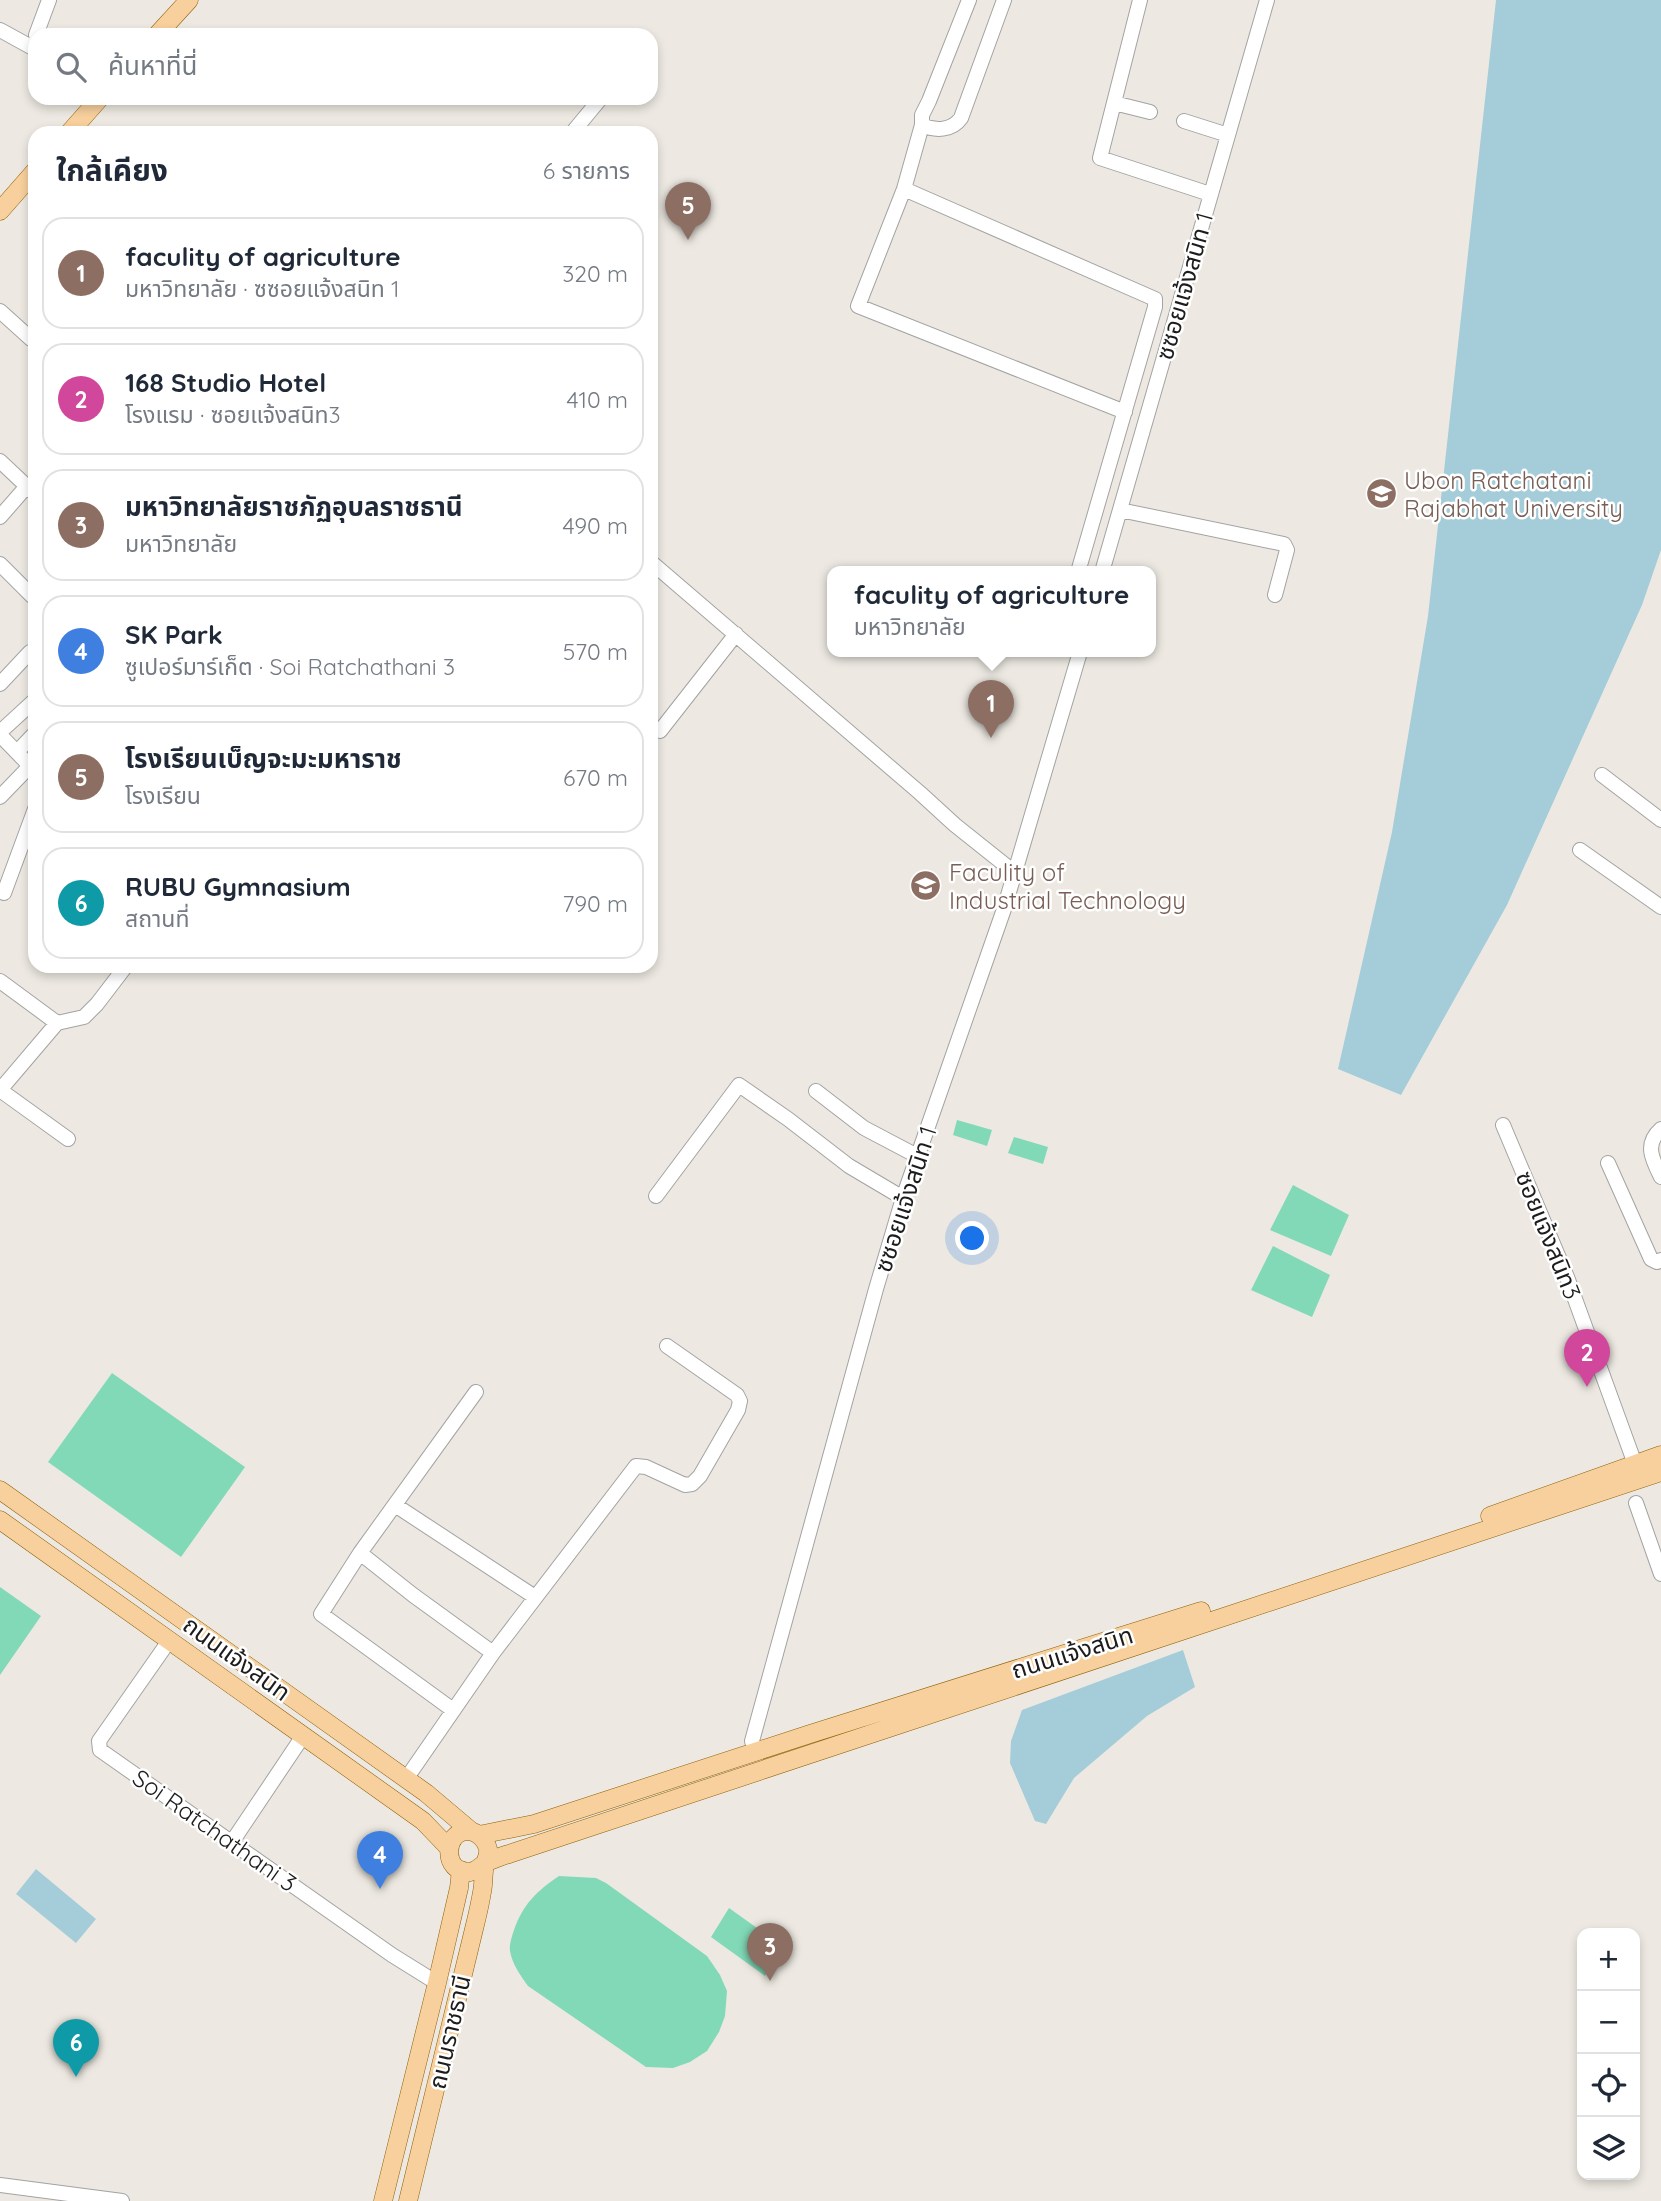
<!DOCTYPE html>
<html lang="th">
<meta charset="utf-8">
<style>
body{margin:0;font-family:Quicksand,"Noto Sans Thai",sans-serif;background:#f6f6f7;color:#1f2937}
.controls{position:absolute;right:21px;bottom:21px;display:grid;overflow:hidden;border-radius:14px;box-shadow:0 4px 10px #0003}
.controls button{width:63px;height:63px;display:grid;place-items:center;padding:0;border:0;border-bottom:2px solid #e0e1e3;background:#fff;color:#1f2937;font:35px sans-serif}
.you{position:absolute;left:973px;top:1239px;width:24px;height:24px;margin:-18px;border:5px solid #fff;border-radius:50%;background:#1a73e8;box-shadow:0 0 0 10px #1a73e833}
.badge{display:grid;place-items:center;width:46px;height:46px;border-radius:50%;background:#7c3aed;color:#fff;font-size:23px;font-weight:700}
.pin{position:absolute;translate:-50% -58px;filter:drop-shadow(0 2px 4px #0008)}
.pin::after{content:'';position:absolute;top:37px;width:24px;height:21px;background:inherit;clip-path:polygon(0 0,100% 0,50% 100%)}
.popup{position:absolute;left:827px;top:566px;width:329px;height:91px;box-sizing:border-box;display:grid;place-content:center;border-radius:14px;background:#fff;filter:drop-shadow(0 2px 5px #0005);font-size:23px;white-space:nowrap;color:#747a83}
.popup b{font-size:26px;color:#1f2937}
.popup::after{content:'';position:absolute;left:50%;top:100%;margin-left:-14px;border:14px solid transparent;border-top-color:#fff}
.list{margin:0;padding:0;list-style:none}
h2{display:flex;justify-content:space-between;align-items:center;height:91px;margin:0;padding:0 28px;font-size:30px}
h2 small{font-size:23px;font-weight:400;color:#747a83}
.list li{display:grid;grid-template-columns:46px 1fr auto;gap:21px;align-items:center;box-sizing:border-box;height:112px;margin:0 14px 14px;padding:0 14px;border:2px solid #e0e1e3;border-radius:21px}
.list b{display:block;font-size:26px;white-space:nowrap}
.list p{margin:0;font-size:23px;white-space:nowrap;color:#747a83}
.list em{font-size:23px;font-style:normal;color:#747a83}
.icon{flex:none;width:38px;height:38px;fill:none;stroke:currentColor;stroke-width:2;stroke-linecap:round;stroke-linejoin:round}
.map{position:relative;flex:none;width:1661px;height:2201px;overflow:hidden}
.search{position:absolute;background:#fff;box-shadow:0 4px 10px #0003;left:28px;top:28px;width:630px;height:77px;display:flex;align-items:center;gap:18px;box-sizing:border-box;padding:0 24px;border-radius:21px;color:#747a83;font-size:26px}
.panel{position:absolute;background:#fff;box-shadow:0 4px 10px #0003;left:28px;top:126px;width:630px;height:847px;border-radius:21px}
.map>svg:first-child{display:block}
.pitch{fill:#82d9b7}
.water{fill:#a4cdd9}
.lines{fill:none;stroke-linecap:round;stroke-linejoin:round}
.minor-casing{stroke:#a3a3a3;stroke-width:16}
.major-casing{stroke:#8e6006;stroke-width:19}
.minor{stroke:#fff;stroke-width:14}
.major{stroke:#f7d09d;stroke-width:18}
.labels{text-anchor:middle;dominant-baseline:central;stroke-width:5;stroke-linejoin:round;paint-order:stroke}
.street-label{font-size:24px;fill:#1c1c1c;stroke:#fff}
.education-label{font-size:24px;fill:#785e54;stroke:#fff;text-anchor:start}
</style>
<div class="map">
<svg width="1661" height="2201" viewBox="0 0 1661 2201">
<rect width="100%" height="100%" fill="#ede9e2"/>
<path class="pitch" d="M957 1120 992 1130 987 1146 953 1135Z
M1014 1137 1048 1147 1043 1164 1008 1153Z
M1293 1185 1349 1215 1331 1256 1270 1230Z
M1273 1246 1330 1275 1312 1317 1251 1290Z
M112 1373 245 1467 181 1557 48 1462Z
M0 1587 41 1616 0 1675Z
M559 1876 596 1878 606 1883 707 1956 720 1975 727 1991 725 2016 719 2032 707 2051 690 2062 673 2068 646 2067 528 1986C521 1976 512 1964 510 1951 509 1945 512 1936 514 1930 523 1904 537 1891 559 1876Z
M729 1908 785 1948 765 1976 711 1937Z"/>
<path class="water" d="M1496 0H1661V550L1642 605 1507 905 1401 1095 1338 1069 1392 832 1428 616Z
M1183 1650 1195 1687 1147 1716 1074 1778 1046 1824 1035 1821 1010 1763 1011 1741 1022 1710Z
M36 1869 96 1919 76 1943 16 1894Z"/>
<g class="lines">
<defs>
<path id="minor" d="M1004 0 961 118C952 131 935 131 922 125L904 189 858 306 1125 412
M1140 0 1100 158 1210 194
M0 30 31 47
M36 35 49 0
M1114 103 1150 112
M1184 121 1228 135
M922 125V115L929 101 969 0
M572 133 601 98
M904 189 1155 299V307L1078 572
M0 311 31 339
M0 461 35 494
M1120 510 1284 544 1287 550 1275 595
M0 517 27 486
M651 562 920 793 955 825 1014 872
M0 564 32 596
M1102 572 1267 0
M0 684 30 652
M660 731 736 634
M0 732 35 700
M0 735 35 771
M17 752 35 733
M1602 775 1661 820
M0 797 30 766
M1580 850 1661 907
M4 893 35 809
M0 981 57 1023
M0 1090 57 1023 84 1017 97 1004 126 966
M0 1090 68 1139
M816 1091 864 1128 919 1157
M1503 1125 1567 1277 1635 1464
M1661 1129C1644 1144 1652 1159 1661 1177
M1608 1163 1651 1259 1657 1262 1661 1260
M656 1196 739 1085 788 1119 849 1166 903 1198
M1636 1503 1661 1574
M395 1505 535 1597
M360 1553 413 1595 493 1653
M169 1641 99 1741 100 1750 392 1955 437 1983
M453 1710 321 1614 360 1553 476 1392
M756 1752 752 1741 876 1289 903 1198 1004 909 1080 652
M406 1779 493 1653 636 1466 646 1467 685 1485 692 1484 700 1476 738 1410 740 1401 737 1395 667 1346
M232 1842 303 1736
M0 2185 122 2201"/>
<path id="major" d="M157 35 189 0
M69 133 100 98
M0 211 35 171
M0 1490 426 1793 471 1831
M1490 1516 1661 1455
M0 1520 423 1821 448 1847
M479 1835 534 1824 810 1734 1201 1611
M383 2201 437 1983 459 1888 461 1870
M408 2201 474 1929C477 1917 480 1904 482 1892 484 1883 483 1873 485 1864 486 1859 489 1855 488 1849 486 1840 478 1832 469 1831 443 1830 442 1874 470 1872 477 1871 482 1864 489 1861 495 1859 502 1856 509 1854L1661 1472"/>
</defs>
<use href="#minor" class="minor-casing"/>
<use href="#major" class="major-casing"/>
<use href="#minor" class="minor"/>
<use href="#major" class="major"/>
</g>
<defs>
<symbol id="university-disc" viewBox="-11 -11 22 22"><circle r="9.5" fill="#8d6e63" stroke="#fff"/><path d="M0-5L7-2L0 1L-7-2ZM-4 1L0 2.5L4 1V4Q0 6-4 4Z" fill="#fff"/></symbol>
</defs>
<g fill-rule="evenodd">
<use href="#university-disc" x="1364" y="476" width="35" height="35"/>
<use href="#university-disc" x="908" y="868" width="35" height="35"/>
</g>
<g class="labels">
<g class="street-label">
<text transform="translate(1184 286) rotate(-74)">ซซอยแจ้งสนิท 1</text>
<text transform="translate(905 1199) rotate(-72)">ซซอยแจ้งสนิท 1</text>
<text transform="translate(1549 1235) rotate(68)">ซอยแจ้งสนิท3</text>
<text transform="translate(1072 1652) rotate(-17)">ถนนแจ้งสนิท</text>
<text transform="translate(237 1658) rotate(36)">ถนนแจ้งสนิท</text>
<text transform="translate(215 1830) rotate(35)">Soi Ratchathani 3</text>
<text transform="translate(449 2032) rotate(-77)">ถนนราชธานี</text>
</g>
<g class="education-label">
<text x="1404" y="480">Ubon Ratchatani<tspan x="1404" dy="28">Rajabhat University</tspan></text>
<text x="949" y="872">Faculity of<tspan x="949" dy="28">Industrial Technology</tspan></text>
</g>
</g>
</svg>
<div class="controls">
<button>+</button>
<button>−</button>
<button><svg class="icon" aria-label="locate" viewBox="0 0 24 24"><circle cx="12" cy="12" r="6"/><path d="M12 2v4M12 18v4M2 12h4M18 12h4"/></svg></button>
<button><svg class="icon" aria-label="layers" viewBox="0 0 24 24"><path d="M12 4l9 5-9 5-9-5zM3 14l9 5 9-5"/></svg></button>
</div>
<div class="you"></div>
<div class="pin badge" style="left:991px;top:738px;background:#8d6e63">1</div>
<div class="popup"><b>faculity of agriculture</b>มหาวิทยาลัย</div>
<div class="pin badge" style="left:1587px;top:1387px;background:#d1479c">2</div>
<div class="pin badge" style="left:770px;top:1981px;background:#8d6e63">3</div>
<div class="pin badge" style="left:380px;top:1889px;background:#3f7fe0">4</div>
<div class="pin badge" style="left:688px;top:240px;background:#8d6e63">5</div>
<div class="pin badge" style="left:76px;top:2077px;background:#0f9aa8">6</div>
<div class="search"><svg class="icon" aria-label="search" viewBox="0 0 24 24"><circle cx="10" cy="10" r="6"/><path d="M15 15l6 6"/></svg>ค้นหาที่นี่</div>
<section class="panel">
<h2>ใกล้เคียง<small>6 รายการ</small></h2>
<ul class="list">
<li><span class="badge" style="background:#8d6e63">1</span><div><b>faculity of agriculture</b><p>มหาวิทยาลัย · ซซอยแจ้งสนิท 1</p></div><em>320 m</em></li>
<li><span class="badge" style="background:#d1479c">2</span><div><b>168 Studio Hotel</b><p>โรงแรม · ซอยแจ้งสนิท3</p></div><em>410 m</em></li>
<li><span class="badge" style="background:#8d6e63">3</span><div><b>มหาวิทยาลัยราชภัฏอุบลราชธานี</b><p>มหาวิทยาลัย</p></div><em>490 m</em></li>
<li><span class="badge" style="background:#3f7fe0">4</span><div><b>SK Park</b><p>ซูเปอร์มาร์เก็ต · Soi Ratchathani 3</p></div><em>570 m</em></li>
<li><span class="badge" style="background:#8d6e63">5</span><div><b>โรงเรียนเบ็ญจะมะมหาราช</b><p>โรงเรียน</p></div><em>670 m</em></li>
<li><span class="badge" style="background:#0f9aa8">6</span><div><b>RUBU Gymnasium</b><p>สถานที่</p></div><em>790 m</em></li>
</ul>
</section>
</div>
